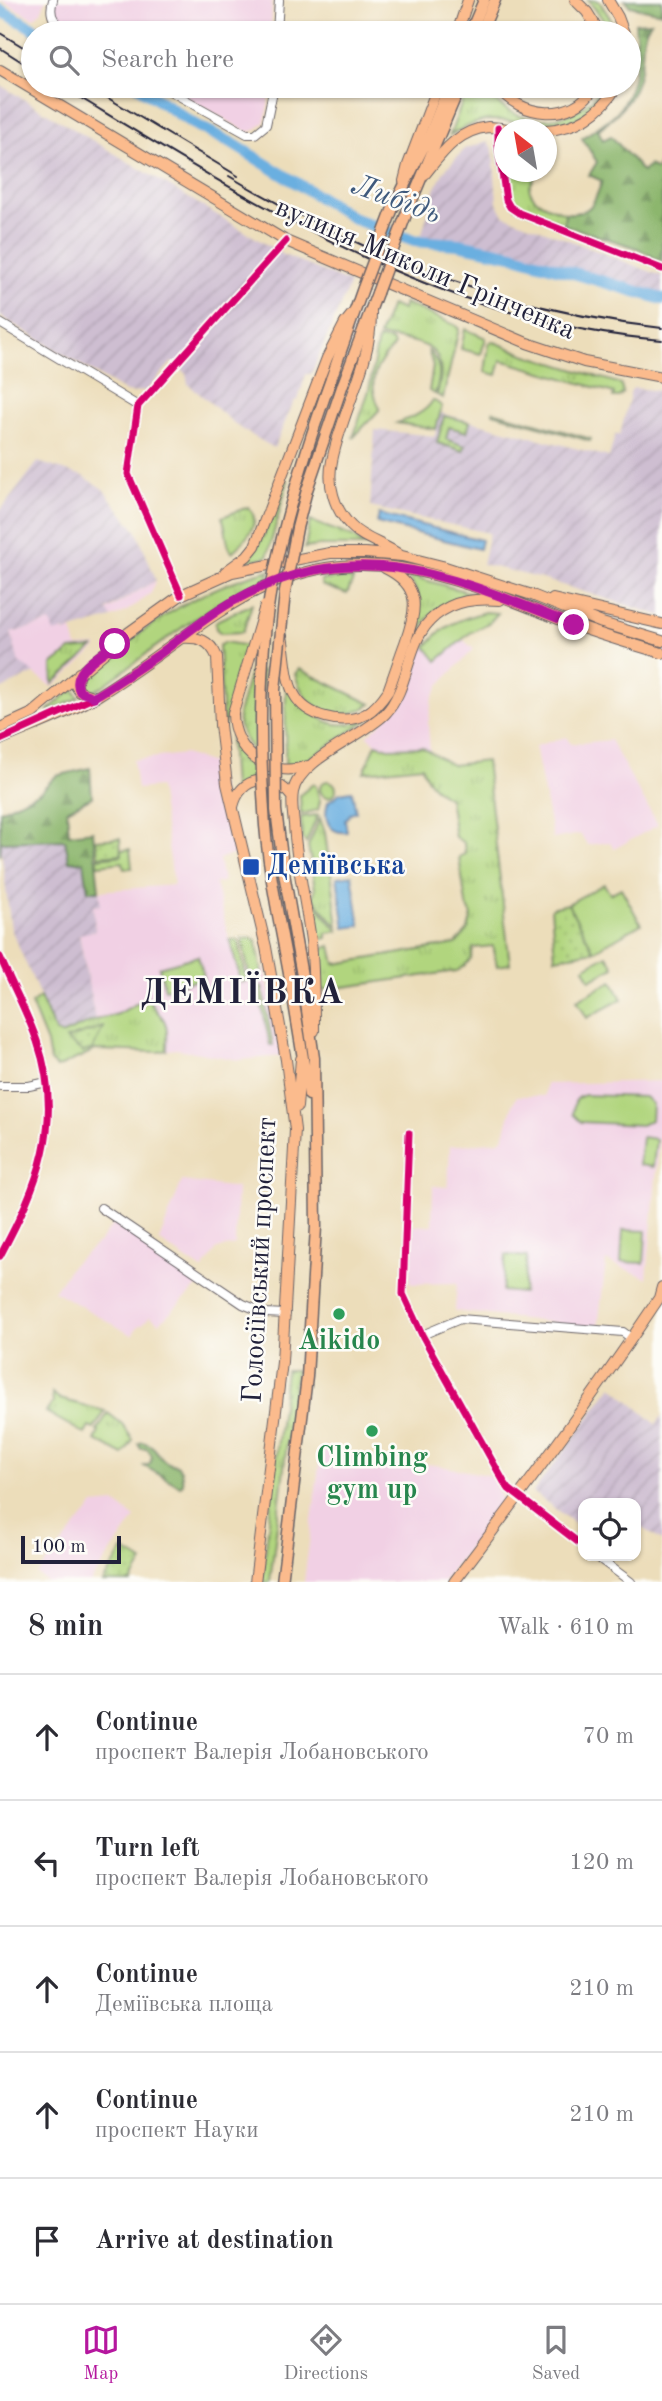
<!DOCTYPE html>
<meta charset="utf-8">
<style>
body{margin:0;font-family:"Old Standard TT",serif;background:#f2f2f3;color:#2b2b33}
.controls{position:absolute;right:21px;bottom:21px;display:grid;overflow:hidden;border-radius:14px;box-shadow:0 2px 5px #0004}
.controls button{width:63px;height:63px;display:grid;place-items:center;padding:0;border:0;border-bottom:2px solid #e1e1e2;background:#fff;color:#2b2b33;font:35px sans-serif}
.compass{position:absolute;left:494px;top:119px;width:63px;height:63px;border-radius:50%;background:#fff;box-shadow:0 2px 5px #0004;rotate:329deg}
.scale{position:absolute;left:21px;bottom:18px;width:100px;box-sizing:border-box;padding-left:7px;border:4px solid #22223b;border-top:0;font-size:19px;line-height:24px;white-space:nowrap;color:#22223b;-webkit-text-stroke:5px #fdfcf7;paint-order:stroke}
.stop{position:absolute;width:21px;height:21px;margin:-16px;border:5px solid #b5179e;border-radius:50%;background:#fff}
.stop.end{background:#b5179e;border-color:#fff;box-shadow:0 2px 7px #0008}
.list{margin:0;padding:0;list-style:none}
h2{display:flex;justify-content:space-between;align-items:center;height:91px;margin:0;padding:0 28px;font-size:30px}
h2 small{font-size:23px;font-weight:400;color:#7c7c81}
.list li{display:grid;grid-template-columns:46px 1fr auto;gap:21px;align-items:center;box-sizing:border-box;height:126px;padding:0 28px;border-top:2px solid #e1e1e2}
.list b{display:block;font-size:26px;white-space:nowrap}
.list p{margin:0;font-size:23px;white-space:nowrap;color:#7c7c81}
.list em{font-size:23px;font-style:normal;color:#7c7c81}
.icon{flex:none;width:38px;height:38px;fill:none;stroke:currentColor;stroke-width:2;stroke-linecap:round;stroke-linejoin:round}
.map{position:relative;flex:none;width:662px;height:1582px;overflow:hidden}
.search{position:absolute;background:#fff;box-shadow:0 2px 5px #0004;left:21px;right:21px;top:21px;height:77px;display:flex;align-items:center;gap:18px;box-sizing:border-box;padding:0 24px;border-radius:38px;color:#7c7c81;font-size:26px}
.sheet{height:721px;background:#fff}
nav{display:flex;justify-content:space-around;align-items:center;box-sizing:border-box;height:98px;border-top:2px solid #e1e1e2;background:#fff;font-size:19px;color:#7c7c81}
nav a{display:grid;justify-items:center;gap:4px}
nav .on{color:#b5179e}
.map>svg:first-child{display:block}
.built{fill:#f1d0e4}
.industrial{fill:url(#industrial-furrows)}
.grass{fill:url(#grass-tufts);stroke:#6a7c5c;stroke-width:2}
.forest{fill:url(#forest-firs);stroke:#576c54;stroke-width:2}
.park{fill:url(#park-dots);stroke:#6a7c5c;stroke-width:2}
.garden{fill:#b1d57e;stroke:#6a7c5c;stroke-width:2}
.water{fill:#6aafe0;stroke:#46688e;stroke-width:2}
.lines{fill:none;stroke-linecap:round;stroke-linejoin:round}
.river{stroke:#6aafe0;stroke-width:12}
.minor-casing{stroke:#696367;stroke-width:10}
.major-casing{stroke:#696367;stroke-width:12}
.highway-casing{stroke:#696367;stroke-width:13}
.minor{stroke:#fff;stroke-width:8}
.major{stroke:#fbbb8d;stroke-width:10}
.highway{stroke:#fbbb8d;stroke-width:10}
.rail{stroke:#22223b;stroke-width:2}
.major-bridge-casing{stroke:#696367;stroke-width:12;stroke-linecap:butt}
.highway-bridge-casing{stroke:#696367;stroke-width:13;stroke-linecap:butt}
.major-bridge{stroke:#fbbb8d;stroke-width:10}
.highway-bridge{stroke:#fbbb8d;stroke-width:10}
.cycleway-casing{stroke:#fdfcf7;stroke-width:11}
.cycleway{stroke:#d6006c;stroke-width:7}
.route{stroke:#b5179e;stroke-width:9}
.transit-dot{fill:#1a4fb4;stroke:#fdfcf7;stroke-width:2.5}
.leisure-dot{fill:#2e9e5b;stroke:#fdfcf7;stroke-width:2.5}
.labels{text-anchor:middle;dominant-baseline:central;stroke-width:5;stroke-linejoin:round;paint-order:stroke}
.street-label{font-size:28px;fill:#22223b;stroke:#fdfcf7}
.transit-label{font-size:28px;font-weight:bold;fill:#164399;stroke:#fdfcf7;text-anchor:start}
.leisure-label{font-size:28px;font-weight:bold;fill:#27864d;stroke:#fdfcf7}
.water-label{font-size:30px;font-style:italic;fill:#3f5a7d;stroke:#fdfcf7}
.district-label{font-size:35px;font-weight:bold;letter-spacing:2px;fill:#22223b;stroke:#fdfcf7}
</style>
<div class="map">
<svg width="662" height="1582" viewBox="0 0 662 1582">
<defs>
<pattern id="industrial-furrows" width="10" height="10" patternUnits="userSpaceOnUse" patternTransform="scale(1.75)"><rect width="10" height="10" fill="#cebed1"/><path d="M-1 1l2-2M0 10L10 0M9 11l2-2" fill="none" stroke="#b1a3b4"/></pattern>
<pattern id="grass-tufts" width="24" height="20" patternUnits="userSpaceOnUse" patternTransform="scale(1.75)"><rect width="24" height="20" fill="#b1d57e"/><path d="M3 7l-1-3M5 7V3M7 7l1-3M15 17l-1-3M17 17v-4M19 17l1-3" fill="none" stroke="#98b76e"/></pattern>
<pattern id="forest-firs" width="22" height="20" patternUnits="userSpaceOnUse" patternTransform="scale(1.75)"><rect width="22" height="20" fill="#8cb66d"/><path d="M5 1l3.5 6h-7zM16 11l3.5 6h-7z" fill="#72945b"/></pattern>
<pattern id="park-dots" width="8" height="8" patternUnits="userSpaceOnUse" patternTransform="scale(1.75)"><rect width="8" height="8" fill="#b1d57e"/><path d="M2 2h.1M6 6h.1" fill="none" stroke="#98b76e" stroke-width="1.8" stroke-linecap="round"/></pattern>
</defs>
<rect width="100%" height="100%" fill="#fdfcf7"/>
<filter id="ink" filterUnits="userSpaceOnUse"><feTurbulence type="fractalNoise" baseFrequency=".0143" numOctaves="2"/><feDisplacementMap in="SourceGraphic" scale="14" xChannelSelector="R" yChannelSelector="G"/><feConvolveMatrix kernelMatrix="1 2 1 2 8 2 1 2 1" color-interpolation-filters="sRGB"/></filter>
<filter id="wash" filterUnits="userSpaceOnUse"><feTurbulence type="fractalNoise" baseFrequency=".00686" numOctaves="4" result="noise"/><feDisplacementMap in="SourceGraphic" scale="28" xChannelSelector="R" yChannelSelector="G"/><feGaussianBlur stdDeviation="1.57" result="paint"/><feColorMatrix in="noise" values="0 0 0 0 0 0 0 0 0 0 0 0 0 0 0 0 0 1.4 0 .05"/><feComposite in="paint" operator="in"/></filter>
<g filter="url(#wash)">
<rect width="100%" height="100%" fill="#ecddba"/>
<path class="built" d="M0 0H46L41 12 33 18Z
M55 0H272L271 33H77L57 20 53 6Z
M167 86H269L268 110 264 123 253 131 247 132Z
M156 580 151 593 127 611 112 618 107 611Z
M50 622 65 632 72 630 77 647 96 646 97 648 53 687 19 664 11 633Z
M462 639 474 649 439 685 432 700 428 724 430 751 422 747H382L367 736 396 709 409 687 422 647H426L437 660Z
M566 737 571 744 610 740 658 825 614 849 610 842 588 845 580 834 553 839 535 746Z
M184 754 215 764 235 854 219 859 223 882 215 883 237 970 265 969 282 1056 239 1060 177 1049 167 1050V1033L148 998 118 1014 95 1020 79 933 95 931 93 906 100 905 99 891 174 885 159 787 137 789 133 760Z
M662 1081V1108L647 1278 606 1261 598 1328 455 1311 457 1283 410 1284V1226L432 1225 433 1186 448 1187 450 1146 500 1141 503 1138 513 1103 517 1096H545L546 1084Z
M182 1181 237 1188 235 1245 217 1249 202 1270 159 1241Z
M115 1222 202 1282 159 1323 150 1316 142 1325H139L132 1335 54 1291 72 1265 99 1242Z
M321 1450 441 1466 492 1476 503 1503 443 1582H304Z
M115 1503 135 1518 90 1582H47L37 1574 94 1505Z"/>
<path class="industrial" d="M0 85 284 255 350 283 311 374H306L298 400 294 401 274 448 241 429 188 384 186 374 172 362 147 390 133 393 126 392 0 316Z
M487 141 493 149 497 202 504 215 662 276V297L508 252 421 237 433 194 444 171 465 149Z
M634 388 662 391V616L539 578 482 564 489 533 370 507 375 430 435 436 440 413 609 457 615 435H620L631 390Z
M38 462 83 476 103 489 137 532 156 580 107 610 112 618 65 632 64 630 54 633 50 622 11 633 19 663 35 673 0 690V511Z
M90 835 101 905 93 906 95 931 79 934 95 1020 61 1035 55 1031 11 929 0 842Z
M612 1386 656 1424 662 1416V1541L636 1524V1503H583V1530L533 1492Z"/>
<path class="grass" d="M588 0 599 1 610 18 615 33H609L602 18Z
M468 86H484C509 131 576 130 602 86H609C576 141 542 120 491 120 476 121 463 128 450 135Z
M507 172H537L529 188C534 204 550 207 565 213L564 225 516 207 511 201Z
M404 303 455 325 459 329 443 398 437 395C452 341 420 343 379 336L391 305 403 310Z
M465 329 486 338 481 354 461 349Z
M378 339 392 341 394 346C374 366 367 383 380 409L353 438 369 390Z
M492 341 524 354 621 384 623 393 619 397H613L614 393 501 360 497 375 485 372 489 344Z
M428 350C442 364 441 376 435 394L429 391 433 366Z
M433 400 442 406 436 429 397 423C410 418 426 413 433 400Z
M493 411 591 439 590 441 493 413Z
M444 416 470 422 467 432 449 427 446 439 465 446 463 451 437 443Z
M283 480 288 481 267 557 246 561C267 538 274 508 283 480Z
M248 507C264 522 244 542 232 552 224 541 228 530 222 517Z
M310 521 351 536 366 546H318L305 548Z
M270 570 267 579C208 603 152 651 100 688L92 692 86 690 83 683 86 677C145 626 193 590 270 570Z
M407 575 475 594C439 602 428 611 413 645L410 644C419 618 425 598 407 575Z
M346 578 353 580 347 594 321 585V580Z
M252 604 243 632 221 633 216 629 215 623 218 620Z
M485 612 498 613 490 622 470 633 437 661 426 647C441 626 460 619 485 612Z
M224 642 249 646 223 728 219 646Z
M93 648 53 684 52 665 71 650Z
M257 648H259L257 670 262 671 259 757C246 743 239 733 238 714Z
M299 669 371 704C338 726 306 712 295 674Z
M286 685C315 718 334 740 379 712L304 762 285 766Z
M73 689 79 698 48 712V710Z
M230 740 245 759 258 767 259 773 233 789Z
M376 744 389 748 422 747 452 765 486 761 510 964 497 966 493 946 473 948C472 961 468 963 457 971L322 990 320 949 331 946 335 964 456 944 468 930 472 915 466 904 459 857 465 854 464 843 455 837 449 798C435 790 426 781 422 766L364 772Z
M320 789a8 8 0 1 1 16 0a8 8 0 1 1-16 0Z
M313 784 316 786 320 801 318 810 301 814 300 795Z
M318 815 306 843 302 838 301 817Z
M320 818 325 833 329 863 312 867 308 846Z
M130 849 132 868 124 869 123 862 98 865V858L122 855V850Z
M326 868 331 872 338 927 313 898 315 889 312 870Z
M312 900 338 931 327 933V938L318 940Z
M252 938 256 941 262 971 259 977 250 980 242 939Z
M230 940H238L247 981 241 982Z
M262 986 273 1045H270L258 987Z
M40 997 55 1031 61 1035 95 1020 118 1014 148 997C152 1006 155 1009 161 1016 169 1024 167 1039 167 1050L159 1052 95 1050 57 1068 50 1061 47 1043 31 1004Z
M286 1370H296L270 1582H262Z
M52 1393 60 1399 105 1411 94 1429 89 1427 85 1434 46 1412 53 1403Z
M108 1413 122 1424 133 1440 123 1455 95 1440 99 1432 97 1431Z"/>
<path class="forest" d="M625 0H662V13L630 6Z
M651 22C642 33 643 44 642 58 638 93 625 109 598 130L603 140 611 136 643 172 649 165 656 170 659 165 662 167V262L637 248 564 225 565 213C592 215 594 203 602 181L589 175 597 162 582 138C594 130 607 122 617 112 637 89 638 51 635 23Z
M90 768 92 797 67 810 69 834 93 831 99 891H88L84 862 69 861 65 840 1 842 0 856V811L40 792 56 776Z
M142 1442C162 1446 155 1463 177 1465L181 1470 183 1484 180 1486 144 1466 150 1464 152 1456 147 1449H141L138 1444Z"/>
<path class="park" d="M120 838 121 854 98 856 96 840Z
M568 904 594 951 555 958 551 908Z
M103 1027 93 1049 83 1052 66 1039Z
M123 1550 143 1562 131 1582H103Z"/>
<path class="garden" d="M604 884 610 894 621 888 641 924 594 951 568 904Z
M607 955 614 967 590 980 584 968Z
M198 956 204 978 165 989 159 967Z
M612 981 622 999 587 1018 577 1000Z
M585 1095 645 1097 652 1104 651 1120 641 1125 581 1122 573 1114C574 1103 574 1098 585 1095Z
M642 1137 656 1139 653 1167 639 1165Z
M623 1230 646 1231 644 1263 621 1262Z
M506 1255 527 1257 523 1293 502 1291Z"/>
<path class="water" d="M379 514 481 540 479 549 377 523Z
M352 791 356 812H352L345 820 347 832C328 834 323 818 328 802L340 793Z
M352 875 360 926 345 928 337 877Z"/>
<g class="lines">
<path class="river" d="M0 10 42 33
M138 86 192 123 233 144 355 219 414 241 458 244 512 255 662 299"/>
</g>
</g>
<g filter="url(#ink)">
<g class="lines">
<defs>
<path id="minor" d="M53 0C47 19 57 24 72 33
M277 33 279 0
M161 86 247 134H255L266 125 273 91
M498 128V145L506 200 510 207 519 213 662 269
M0 323 138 406
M181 595 128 474 138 406 286 241
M0 957C12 985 27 1012 37 1041 65 1122 38 1185 0 1256
M0 1086H29L47 1082
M409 1133 403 1294 422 1335 504 1482 509 1489 583 1546
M101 1208 243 1304 265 1313 286 1314
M422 1335 460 1319 623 1332 631 1338
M596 1556 631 1582"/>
<path id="major" d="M575 0 587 12 600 33
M608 0 618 17 624 33
M457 33 468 0
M0 70 286 241 527 343 584 362 662 377
M497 86C520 118 573 124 595 86
M546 130C579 128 601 113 617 86
M425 174C442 153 458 130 488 127 497 127 507 129 516 130
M404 181 408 165 438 86
M371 311C372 364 342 410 332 461 327 484 334 509 351 526 364 540 386 544 401 556
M225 572 247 556 255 546 327 358 345 323 353 313
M553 599 662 624
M282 636C286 655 285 677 294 694 306 717 343 726 366 714 376 708 382 700 388 691 394 675 399 659 405 643 417 609 422 586 385 568
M181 638C199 637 210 640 217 657L220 725 227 784 266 947 286 1060 295 1130 282 1362 255 1582
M79 673 76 686 80 692 95 697
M233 713C233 753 270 779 308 766
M0 728 33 713 128 633 181 595 232 572 330 553H365L402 556 442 566 532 595 602 623 662 641
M0 740C32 726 67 714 97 696 198 635 268 547 400 568 460 577 515 602 571 624 601 635 631 644 662 653
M233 807C240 775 273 772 292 797
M314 1031C314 1001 314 971 311 941 306 902 296 863 294 824 293 814 291 803 293 792 299 759 361 738 385 714 411 687 405 640 435 616 454 600 477 598 500 600
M297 1107 301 1059
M454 1582C525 1489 594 1395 659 1298L662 1287"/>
<path id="highway" d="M470 33 484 0
M481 33 495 0
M393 208 430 134 449 86
M407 212 460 86
M331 379 363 288
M343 384 377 293
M290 979 309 1095
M282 1582 307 1377 316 1227 314 1058 302 976"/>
</defs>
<use href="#minor" class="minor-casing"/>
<use href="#major" class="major-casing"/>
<use href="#highway" class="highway-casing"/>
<use href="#minor" class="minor"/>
<use href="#major" class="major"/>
<use href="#highway" class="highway"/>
<path class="rail" d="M0 33 33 53
M0 48 33 69
M61 86C250 200 436 323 662 340
M88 86 238 176
M229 176C362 255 508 311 662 328"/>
<defs>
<path id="major-bridge" d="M233 713 265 606"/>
<path id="highway-bridge" d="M363 288 393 208
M377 293 407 212
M302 976 284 873 276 810 275 690 285 592 297 528 307 490 343 384
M290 979C280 923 267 867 264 811 259 737 259 645 274 573 288 506 308 443 331 379"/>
</defs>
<use href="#major-bridge" class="major-bridge-casing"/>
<use href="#highway-bridge" class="highway-bridge-casing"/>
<use href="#major-bridge" class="major-bridge"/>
<use href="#highway-bridge" class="highway-bridge"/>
<defs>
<path id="cycleway" d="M498 128V145L506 200 510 207 519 213 662 269
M181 595 128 474 138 406 286 241
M0 740 95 697
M0 957C12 985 27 1012 37 1041 65 1122 38 1185 0 1256
M409 1133 403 1294 422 1335 504 1482 509 1489 583 1546"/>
</defs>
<use href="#cycleway" class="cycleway-casing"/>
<use href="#cycleway" class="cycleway"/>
</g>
</g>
<g class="lines" filter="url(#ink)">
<path class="route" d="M115 644C101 655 69 671 80 692L94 697C117 683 139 668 161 653 183 636 205 618 230 603 355 531 453 577 574 625"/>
</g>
<rect class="transit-dot" x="242" y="858" width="18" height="18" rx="3.5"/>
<g class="leisure-dot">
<circle cx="339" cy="1314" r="7"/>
<circle cx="372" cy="1431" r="7"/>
</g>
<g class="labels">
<g class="street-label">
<text transform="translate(425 270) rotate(23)">вулиця Миколи Грінченка</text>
<text transform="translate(261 1260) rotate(-87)">Голосіївський проспект</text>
</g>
<g class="transit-label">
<text x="267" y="867">Деміївська</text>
</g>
<g class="leisure-label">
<text x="339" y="1342">Aikido</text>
<text x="372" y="1459">Climbing<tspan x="372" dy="32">gym up</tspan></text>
</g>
<g class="water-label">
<text transform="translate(396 200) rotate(20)">Либідь</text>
</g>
<g class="district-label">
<text x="243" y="993">ДЕМІЇВКА</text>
</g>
</g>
</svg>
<div class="controls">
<button><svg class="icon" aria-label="locate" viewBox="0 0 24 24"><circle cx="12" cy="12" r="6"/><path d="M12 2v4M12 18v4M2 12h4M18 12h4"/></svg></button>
</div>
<svg class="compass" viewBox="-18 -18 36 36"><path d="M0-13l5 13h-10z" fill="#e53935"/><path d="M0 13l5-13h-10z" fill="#7c7c81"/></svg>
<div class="scale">100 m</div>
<div class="stop" style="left:115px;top:644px"></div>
<div class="stop end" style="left:574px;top:625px"></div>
<div class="search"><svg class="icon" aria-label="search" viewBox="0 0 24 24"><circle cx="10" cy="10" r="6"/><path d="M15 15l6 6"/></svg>Search here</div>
</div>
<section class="sheet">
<h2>8 min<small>Walk · 610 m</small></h2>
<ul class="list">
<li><svg class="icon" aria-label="ahead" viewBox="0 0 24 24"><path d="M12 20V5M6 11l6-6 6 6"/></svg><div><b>Continue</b><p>проспект Валерія Лобановського</p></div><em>70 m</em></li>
<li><svg class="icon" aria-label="left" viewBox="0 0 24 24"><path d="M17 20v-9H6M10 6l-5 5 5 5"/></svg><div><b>Turn left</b><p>проспект Валерія Лобановського</p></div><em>120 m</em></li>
<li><svg class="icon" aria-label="ahead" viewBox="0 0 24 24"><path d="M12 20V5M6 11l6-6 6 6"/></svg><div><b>Continue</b><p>Деміївська площа</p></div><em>210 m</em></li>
<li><svg class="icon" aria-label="ahead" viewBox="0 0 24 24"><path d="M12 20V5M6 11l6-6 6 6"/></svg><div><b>Continue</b><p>проспект Науки</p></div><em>210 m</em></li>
<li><svg class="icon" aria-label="arrive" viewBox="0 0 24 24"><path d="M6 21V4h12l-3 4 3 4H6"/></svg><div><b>Arrive at destination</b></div></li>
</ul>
</section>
<nav>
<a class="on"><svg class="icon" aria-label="map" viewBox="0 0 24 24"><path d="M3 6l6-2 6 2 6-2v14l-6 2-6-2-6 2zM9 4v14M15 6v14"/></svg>Map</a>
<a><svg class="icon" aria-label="directions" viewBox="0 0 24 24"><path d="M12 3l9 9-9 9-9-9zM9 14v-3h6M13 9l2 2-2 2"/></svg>Directions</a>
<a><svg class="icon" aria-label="saved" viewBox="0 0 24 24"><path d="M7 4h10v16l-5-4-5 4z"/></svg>Saved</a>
</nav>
